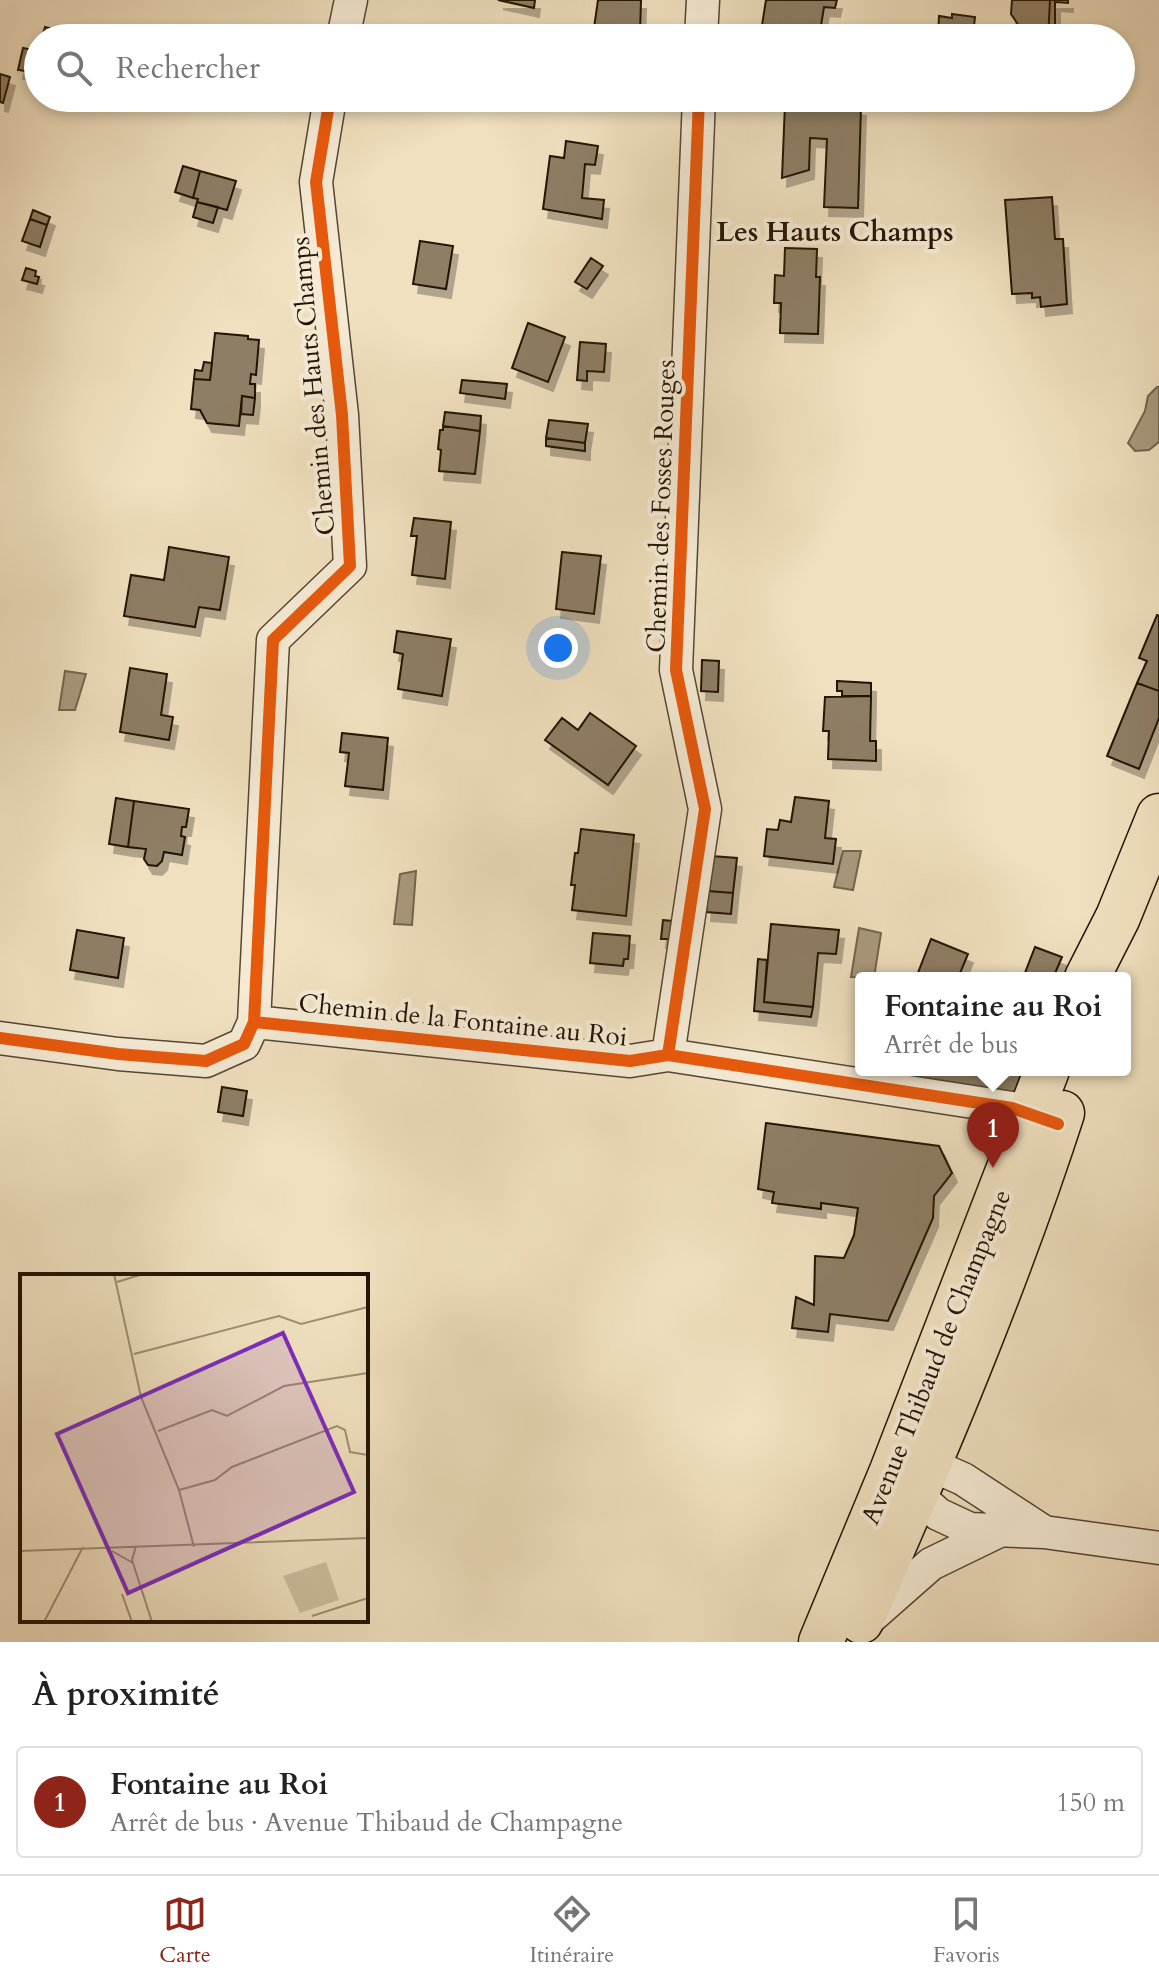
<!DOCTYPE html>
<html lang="fr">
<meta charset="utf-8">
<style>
body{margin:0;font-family:Cardo,serif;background:#f6f6f6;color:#222}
.you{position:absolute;left:558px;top:648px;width:28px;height:28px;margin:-20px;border:6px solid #fff;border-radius:50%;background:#1a73e8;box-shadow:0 0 0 12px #1a73e833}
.badge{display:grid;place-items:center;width:52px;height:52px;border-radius:50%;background:#8f2418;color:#fff;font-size:26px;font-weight:700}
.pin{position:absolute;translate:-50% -66px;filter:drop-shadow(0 2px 4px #0008)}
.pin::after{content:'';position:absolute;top:42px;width:28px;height:24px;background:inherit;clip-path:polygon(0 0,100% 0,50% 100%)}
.popup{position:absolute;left:855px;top:972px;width:276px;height:104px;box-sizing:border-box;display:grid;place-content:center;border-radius:8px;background:#fff;filter:drop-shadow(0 2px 6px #0005);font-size:26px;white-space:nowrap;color:#767676}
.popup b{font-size:30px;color:#222}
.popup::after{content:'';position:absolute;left:50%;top:100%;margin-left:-16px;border:16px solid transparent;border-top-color:#fff}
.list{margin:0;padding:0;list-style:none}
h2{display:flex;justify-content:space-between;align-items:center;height:104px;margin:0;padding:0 32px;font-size:34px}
h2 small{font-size:26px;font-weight:400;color:#767676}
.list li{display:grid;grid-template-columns:52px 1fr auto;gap:24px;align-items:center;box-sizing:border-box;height:112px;margin:0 16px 16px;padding:0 16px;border:2px solid #e0e0e0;border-radius:8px}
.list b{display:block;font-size:30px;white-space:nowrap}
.list p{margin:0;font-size:26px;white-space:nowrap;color:#767676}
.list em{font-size:26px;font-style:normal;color:#767676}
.icon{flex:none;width:44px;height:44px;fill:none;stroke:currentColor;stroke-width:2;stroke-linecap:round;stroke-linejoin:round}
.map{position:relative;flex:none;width:1159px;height:1642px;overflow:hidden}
.search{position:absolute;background:#fff;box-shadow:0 4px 12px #0003;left:24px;right:24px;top:24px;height:88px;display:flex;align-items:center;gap:20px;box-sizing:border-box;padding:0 28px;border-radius:44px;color:#767676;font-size:30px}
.sheet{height:232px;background:#fff}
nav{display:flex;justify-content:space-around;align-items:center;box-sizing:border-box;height:112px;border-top:2px solid #e0e0e0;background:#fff;font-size:22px;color:#767676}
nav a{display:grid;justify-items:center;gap:4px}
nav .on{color:#8f2418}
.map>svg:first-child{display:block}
.water{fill:#aa9a7f;stroke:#74644e;stroke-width:2}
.building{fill:#8e7e65;stroke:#231304;stroke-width:2;filter:url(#shadow)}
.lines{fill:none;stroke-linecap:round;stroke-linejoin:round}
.street-casing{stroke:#564633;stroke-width:35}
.primary-casing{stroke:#231304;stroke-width:47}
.street{stroke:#f5ebd5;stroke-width:32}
.primary{stroke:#f0e0bf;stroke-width:44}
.cycleway-casing{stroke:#f5ebd5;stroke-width:17}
.cycleway{stroke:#e8590c;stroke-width:12}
.labels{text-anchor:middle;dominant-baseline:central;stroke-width:8;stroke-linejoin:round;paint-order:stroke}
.street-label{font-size:26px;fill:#231304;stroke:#f5ebd5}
.neighbourhood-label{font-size:28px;font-weight:bold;fill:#231304;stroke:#f5ebd5}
.inset-road{fill:none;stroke:#9e8e74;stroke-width:2}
.view{fill:#7b2cbf;fill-opacity:0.15;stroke:#7b2cbf;stroke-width:4}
.inset-edge{fill:none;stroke:#231304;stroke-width:4}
</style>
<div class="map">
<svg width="1159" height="1642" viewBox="0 0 1159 1642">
<defs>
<filter id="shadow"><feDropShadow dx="5" dy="9" stdDeviation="0" flood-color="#0004"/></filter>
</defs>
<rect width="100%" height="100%" fill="#f0e0bf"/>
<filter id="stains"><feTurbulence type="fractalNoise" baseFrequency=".0025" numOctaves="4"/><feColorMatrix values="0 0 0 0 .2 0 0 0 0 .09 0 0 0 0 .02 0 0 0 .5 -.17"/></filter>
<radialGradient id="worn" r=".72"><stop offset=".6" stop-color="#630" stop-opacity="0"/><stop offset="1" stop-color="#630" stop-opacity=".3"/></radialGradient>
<path class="water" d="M1157 387H1159V442L1149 450 1135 451 1128 443 1145 411 1148 396Z
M65 671 86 674 75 710H59Z
M843 851H861L853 890 834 887Z
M416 871 412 925 394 924 400 874Z
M859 928 881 933 874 978 851 977Z"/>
<path class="building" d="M498 0H535L534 8Z
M598 0H641L640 34 594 28Z
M766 0H837L835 8 824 7 819 38 791 35V38H760Z
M1012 0H1050L1048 38H1027L1011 14Z
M1050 0H1068V3L1055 2V38H1048Z
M952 14 975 17 974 26 994 25 1002 38H938L939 16 952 18Z
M45 27 72 34 71 38H42Z
M23 48 38 51 36 69 38 73 18 70Z
M0 74 10 77 3 103 0 102Z
M785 104 861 107 858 208 824 207 827 139 810 138 809 170 782 178Z
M566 141 598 146 595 165 585 164 582 198 604 200 602 219 543 209 550 156 564 158Z
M183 166 200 171 193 198 175 192Z
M200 171 236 181 227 210 197 202 198 199 193 198Z
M1052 197 1055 239H1063L1067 304 1041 307 1040 297 1032 298V293L1012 294 1005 200Z
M197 202 218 207 213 223 193 217Z
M33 210 50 217 47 225 30 219Z
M30 219 47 225 40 247 22 241Z
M420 241 453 246 446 289 413 284Z
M785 248 817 249 816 277H820L818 334 780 333 781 303H774L775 275 784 276Z
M591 258 603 266 587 289 575 282Z
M26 268 36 271 35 276 39 277 37 284 22 280Z
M528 323 565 337 548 382 512 368Z
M215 333 248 336V339L259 340 256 375 251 374 250 384H255V398L242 396 239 426 207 423 200 410 191 409 194 379 210 380Z
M580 342 606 344 604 372 587 371V381L577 380Z
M204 362 212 363 210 380 194 379 195 370 202 371Z
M462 380 507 384 505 399 460 393Z
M242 396 255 398 253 415 241 414Z
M445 412 481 416 480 431 443 426Z
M549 420 588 424 585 443 546 438Z
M443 426 480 431 475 474 439 471 441 450 438 449 440 430H443Z
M546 438 585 443V451L546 446Z
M414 518 451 522 445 579 412 575 417 536H411Z
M169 547 229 557 220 610 199 607 195 627 124 616 131 575 164 580Z
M562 552 601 556 594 614 556 609Z
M1157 615 1159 616V691L1137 683 1147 661 1139 658Z
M397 631 451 639 442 696 398 689 403 654 394 652Z
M702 660 719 661 718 692 701 691Z
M130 668 167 674 161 715 173 717 169 740 120 732Z
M837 681 871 683V696H842V691H837Z
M1137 683 1159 691V718L1139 769 1107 756Z
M871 696 870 741H876V761L828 759 829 731H823L825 697Z
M590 713 636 746 608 785 545 740 562 718 578 730Z
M342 733 388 738 383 790 345 786 349 753 340 752Z
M795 797 829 801 825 838 836 839 833 864 764 856 767 829 778 830 780 820 791 822Z
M116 798 134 801 128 847 109 844Z
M134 801 189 809 186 827H182L181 836 185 837 182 855 164 852 162 861 157 866 148 865 144 859 146 849 128 847Z
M581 829 634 835 626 916 572 910 575 885H571L575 853H578Z
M711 856 737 858 733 893 708 891Z
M708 891 733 893 731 914 706 912Z
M663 920 672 921 671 939H661Z
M771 924 839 930 836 954 818 953 813 1007 764 1002Z
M77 930 124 938 118 978 70 970Z
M593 933 630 936 628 959H624L623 966 590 963Z
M931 939 968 954 958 978H916Z
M1035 947 1062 957 1053 978H1023Z
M758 959 767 960 764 1002 813 1007 811 1017 754 1011Z
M919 1070H1022L1014 1098 912 1085Z
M222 1087 247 1091 243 1116 218 1112Z
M766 1123 939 1146 952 1173 934 1196 933 1218 888 1321 830 1314 828 1332 792 1328 796 1297 814 1305 815 1256 844 1258 854 1235 858 1208 821 1203V1209L772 1203 774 1192 758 1189Z"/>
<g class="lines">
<defs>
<path id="street" d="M343 38 351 0
M701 38 703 0
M254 1022 273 640 350 566 342 415 316 182 330 98
M0 1038 118 1054 206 1061 244 1044 254 1022 630 1061 668 1055 1012 1108 1051 1121
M668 1055 705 809 676 670 699 98
M907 1468 929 1464 963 1479 1044 1532
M903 1482 938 1514 970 1529 1044 1532 1159 1548
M864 1623 931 1564 999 1531"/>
<path id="primary" d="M1087 978 1118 917 1159 816
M861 1621C934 1455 1006 1286 1062 1113
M821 1642 892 1471 1047 1070"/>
</defs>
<use href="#street" class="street-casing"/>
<use href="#primary" class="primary-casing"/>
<use href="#street" class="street"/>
<use href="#primary" class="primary"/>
<defs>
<path id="cycleway" d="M254 1022 273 640 350 566 342 415 316 182 330 98
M0 1038 118 1054 206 1061 244 1044 254 1022 630 1061 668 1055 1012 1108 1058 1124
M668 1055 705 809 676 670 699 98"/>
</defs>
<use href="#cycleway" class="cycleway-casing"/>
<use href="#cycleway" class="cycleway"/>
</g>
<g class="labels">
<g class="street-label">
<text transform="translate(313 386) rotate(-95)">Chemin des Hauts Champs</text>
<text transform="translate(661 506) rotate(-88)">Chemin des Fosses Rouges</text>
<text transform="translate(463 1020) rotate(6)">Chemin de la Fontaine au Roi</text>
<text transform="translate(936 1357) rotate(-68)">Avenue Thibaud de Champagne</text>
</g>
<g class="neighbourhood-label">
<text x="835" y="232">Les Hauts Champs</text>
</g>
</g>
<g transform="translate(20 1274)">
<rect width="348" height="348" fill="#f0e0bf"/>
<path d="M306 288 319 326 280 339 263 302Z" fill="#cdbd9f"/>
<path class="inset-road" d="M94 0 121 123 159 216 174 273M97 8 123 0M114 80 259 42 281 50 348 33M138 157 192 136 207 142 264 112 348 99M159 216 195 206 212 193 317 152 325 156 330 178 348 181M116 272 112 286 132 348M0 277 348 264M92 277 113 289M102 320 112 348M292 342 348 324M24 348 63 273"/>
<path class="view" d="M263 59 334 218 108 319 37 160Z"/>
<rect width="348" height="348" class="inset-edge"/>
</g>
<rect width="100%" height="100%" filter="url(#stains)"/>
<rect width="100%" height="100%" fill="url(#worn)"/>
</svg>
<div class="you"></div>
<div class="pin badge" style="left:993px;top:1168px">1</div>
<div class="popup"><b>Fontaine au Roi</b>Arrêt de bus</div>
<div class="search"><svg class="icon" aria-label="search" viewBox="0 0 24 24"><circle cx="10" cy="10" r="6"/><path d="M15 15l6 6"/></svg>Rechercher</div>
</div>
<section class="sheet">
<h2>À proximité<small></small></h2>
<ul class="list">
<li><span class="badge">1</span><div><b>Fontaine au Roi</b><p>Arrêt de bus · Avenue Thibaud de Champagne</p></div><em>150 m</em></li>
</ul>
</section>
<nav>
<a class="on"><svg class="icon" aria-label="map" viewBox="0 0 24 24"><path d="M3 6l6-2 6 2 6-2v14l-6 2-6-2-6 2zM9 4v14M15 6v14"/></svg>Carte</a>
<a><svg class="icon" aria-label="directions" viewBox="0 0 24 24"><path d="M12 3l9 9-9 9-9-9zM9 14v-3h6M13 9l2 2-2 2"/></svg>Itinéraire</a>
<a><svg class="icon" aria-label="saved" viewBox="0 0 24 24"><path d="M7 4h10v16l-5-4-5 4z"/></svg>Favoris</a>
</nav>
